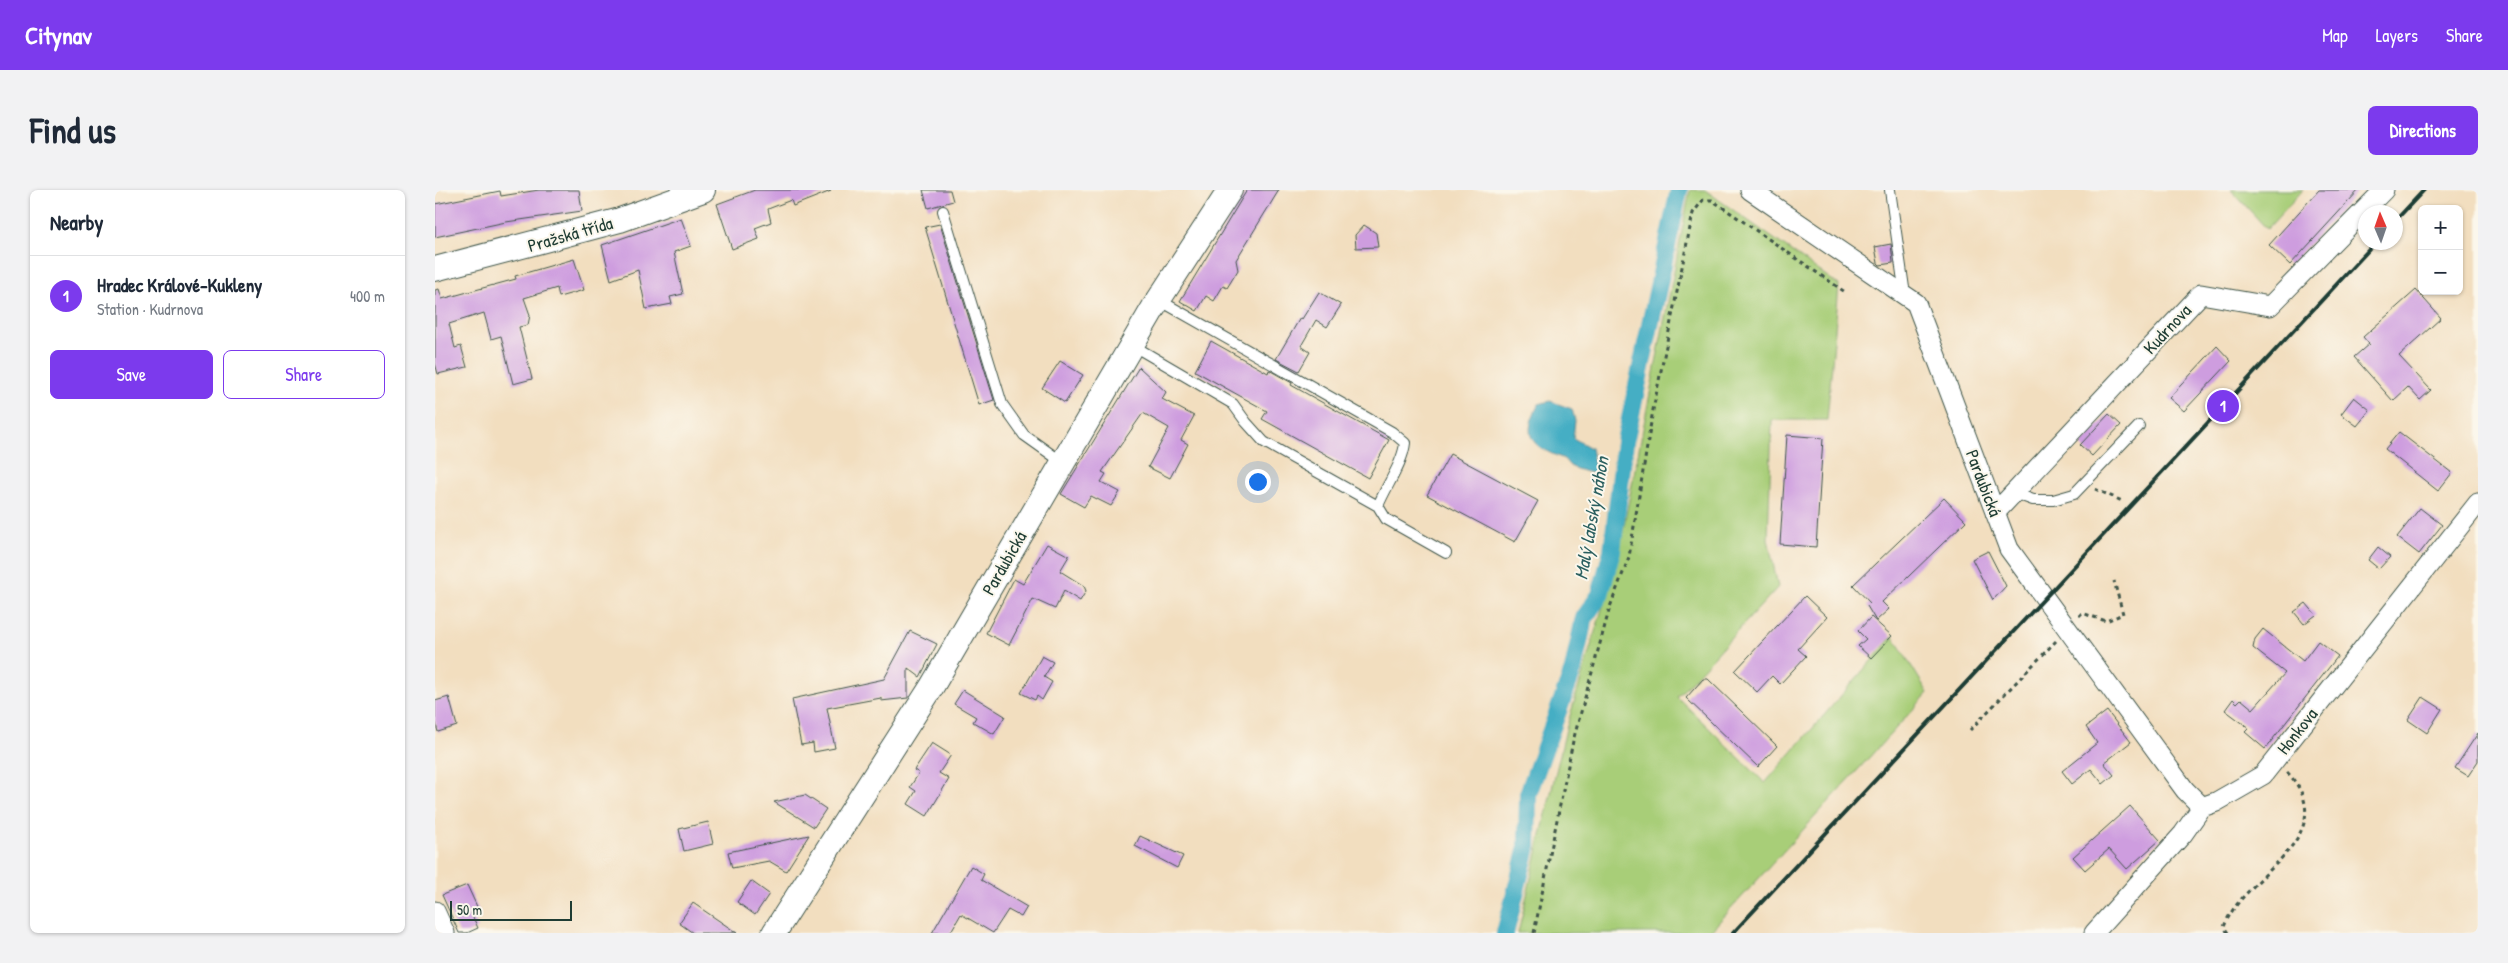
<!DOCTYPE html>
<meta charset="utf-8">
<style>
body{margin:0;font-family:"Patrick Hand",sans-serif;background:#f2f2f3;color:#1f2937}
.controls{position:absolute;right:15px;top:15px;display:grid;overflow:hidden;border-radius:8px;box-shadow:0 1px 4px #0004}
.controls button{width:45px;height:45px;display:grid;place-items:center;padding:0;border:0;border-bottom:1px solid #e0e1e3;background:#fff;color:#1f2937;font:25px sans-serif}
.compass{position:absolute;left:1923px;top:15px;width:45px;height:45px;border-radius:50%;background:#fff;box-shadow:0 1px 4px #0004;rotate:358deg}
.scale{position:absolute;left:15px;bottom:12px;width:122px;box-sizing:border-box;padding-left:5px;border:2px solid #1f3d34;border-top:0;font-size:14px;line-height:18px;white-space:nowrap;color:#1f3d34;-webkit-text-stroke:4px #fbf7ec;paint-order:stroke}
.you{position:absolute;left:822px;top:291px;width:18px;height:18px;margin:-12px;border:4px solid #fff;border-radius:50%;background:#1a73e8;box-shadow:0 0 0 8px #1a73e833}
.badge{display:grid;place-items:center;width:32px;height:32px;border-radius:50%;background:#7c3aed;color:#fff;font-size:16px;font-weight:700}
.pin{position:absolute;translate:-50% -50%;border:2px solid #fff;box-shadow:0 1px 5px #0006}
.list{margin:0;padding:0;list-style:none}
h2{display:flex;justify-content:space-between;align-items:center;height:65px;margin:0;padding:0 20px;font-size:21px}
h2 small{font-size:16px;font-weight:400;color:#747a83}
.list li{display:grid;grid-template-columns:32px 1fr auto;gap:15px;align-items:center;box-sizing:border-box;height:80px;padding:0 20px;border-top:1px solid #e0e1e3}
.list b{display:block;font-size:19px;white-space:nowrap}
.list p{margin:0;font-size:16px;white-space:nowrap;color:#747a83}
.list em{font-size:16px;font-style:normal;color:#747a83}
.actions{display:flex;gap:10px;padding:15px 20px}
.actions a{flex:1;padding:11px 0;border:1px solid #7c3aed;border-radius:8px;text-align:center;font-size:18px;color:#7c3aed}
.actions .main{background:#7c3aed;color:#fff}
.map{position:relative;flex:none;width:2043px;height:743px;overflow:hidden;border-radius:8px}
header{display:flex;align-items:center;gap:30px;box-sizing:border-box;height:70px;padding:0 25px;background:#7c3aed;color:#fff}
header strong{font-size:24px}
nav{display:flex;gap:28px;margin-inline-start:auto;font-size:18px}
.intro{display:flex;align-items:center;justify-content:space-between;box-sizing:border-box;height:120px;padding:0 30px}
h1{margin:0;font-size:35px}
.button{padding:12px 22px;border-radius:8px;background:#7c3aed;color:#fff;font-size:18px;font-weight:700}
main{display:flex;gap:30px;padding:0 30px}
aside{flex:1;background:#fff;border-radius:8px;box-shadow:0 1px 4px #0004}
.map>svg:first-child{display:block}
.green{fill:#a8ce78;stroke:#648656}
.water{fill:#45aec4;stroke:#32767c}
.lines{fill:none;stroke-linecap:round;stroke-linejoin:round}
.canal{stroke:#45aec4;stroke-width:18}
.building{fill:#ce9ddf}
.service-casing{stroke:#3f5549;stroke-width:12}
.minor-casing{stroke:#3f5549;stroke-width:21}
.tertiary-casing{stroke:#3f5549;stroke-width:26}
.path{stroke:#3f5549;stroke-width:3;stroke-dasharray:4 4;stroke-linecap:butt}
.service{stroke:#fff;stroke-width:10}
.minor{stroke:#fff;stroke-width:19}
.tertiary{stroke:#fff;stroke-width:24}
.rail{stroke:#1f3d34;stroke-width:4}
.labels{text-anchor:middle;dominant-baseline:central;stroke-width:4;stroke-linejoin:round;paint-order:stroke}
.street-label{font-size:18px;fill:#1f3d34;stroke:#fbf7ec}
.water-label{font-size:19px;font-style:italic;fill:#2a5f5f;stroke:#fbf7ec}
</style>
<header>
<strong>Citynav</strong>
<nav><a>Map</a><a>Layers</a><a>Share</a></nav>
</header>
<div class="intro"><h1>Find us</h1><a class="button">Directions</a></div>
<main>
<aside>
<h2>Nearby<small></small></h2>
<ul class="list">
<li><span class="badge">1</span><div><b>Hradec Králové-Kukleny</b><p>Station · Kudrnova</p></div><em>400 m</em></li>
</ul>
<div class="actions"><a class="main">Save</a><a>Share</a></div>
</aside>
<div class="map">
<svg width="2043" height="743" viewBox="0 0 2043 743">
<rect width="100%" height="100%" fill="#fbf7ec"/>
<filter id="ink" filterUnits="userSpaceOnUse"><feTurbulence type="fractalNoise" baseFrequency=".02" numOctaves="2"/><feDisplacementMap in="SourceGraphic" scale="10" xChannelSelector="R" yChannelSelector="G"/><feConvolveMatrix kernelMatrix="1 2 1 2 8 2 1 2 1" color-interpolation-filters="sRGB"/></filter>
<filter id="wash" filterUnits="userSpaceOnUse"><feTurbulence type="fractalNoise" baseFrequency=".0096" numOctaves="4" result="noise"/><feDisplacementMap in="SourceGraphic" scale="20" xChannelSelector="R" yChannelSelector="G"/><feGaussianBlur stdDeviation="1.12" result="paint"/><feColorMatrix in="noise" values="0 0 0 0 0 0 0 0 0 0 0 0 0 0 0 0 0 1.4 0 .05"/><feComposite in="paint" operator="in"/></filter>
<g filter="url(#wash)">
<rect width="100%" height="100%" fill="#f2debf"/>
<path class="green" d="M1255 0H1270L1404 95 1392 230H1337L1333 349 1343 397 1242 507 1330 593 1458 446 1493 503 1274 743H1083L1131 539 1183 366Z
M1796 0H1868L1832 39Z"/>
<path class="water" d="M1115 211 1137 219 1140 231 1138 248 1156 258 1161 284C1153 282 1142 280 1135 276 1132 273 1130 269 1127 268 1096 256 1086 246 1104 214Z"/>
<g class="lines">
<path class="canal" d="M1070 743 1092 657 1093 604 1138 480 1149 428 1165 405 1177 361 1190 252 1244 0"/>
</g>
<g id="blocks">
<path class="building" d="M104 0H144L147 21 71 32 0 47V14L65 1 66 6Z
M320 0H395L396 1 358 16 356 10 333 19 336 32 320 38 324 49 297 59 282 14Z
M488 0H515L518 11 493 18Z
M812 0H844L801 70 803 80 792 98 788 96 779 111 771 106 762 121 745 111Z
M1884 0H1924L1855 75 1834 55Z
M246 28 256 56 239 62 248 104 235 107 237 114 211 119 203 80 176 90 167 55Z
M505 34 559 210 544 215 490 37Z
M929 35 941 43 943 57 921 58 920 45Z
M1456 54 1458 73 1445 75 1443 73 1440 57Z
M139 69 149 100 124 107 122 98 89 108 95 125 93 135 84 137 97 189 78 194 66 146 56 149 49 123 14 134 20 158 26 156 32 177 3 184 0 173V100L4 99 7 109 81 89 80 86Z
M1981 100 2006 128 1964 166 1996 200 1985 210 1973 197 1958 211 1919 167 1934 154 1928 147Z
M884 102 906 115 892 137 881 130 866 156 875 162 864 181 841 169 865 128 867 129Z
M776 151 833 183 834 180 857 193 856 195 954 250 933 288 827 229 832 221 760 181Z
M1782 156 1796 171 1749 221 1734 208Z
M625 171 648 185 630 213 607 198Z
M704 177 731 202 727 209 759 226 746 250 753 254 735 288 713 277 734 238 708 223 667 282 671 284 666 292 685 302 676 316 656 306 649 317 626 304Z
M1919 207 1935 220 1922 236 1906 224Z
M1674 224 1686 235 1657 266 1645 255Z
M1964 242 2017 283 2003 301 1950 259Z
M1352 245 1388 248 1381 357 1345 354Z
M1015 264 1103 311 1080 352 992 305Z
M1509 308 1531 331 1447 412 1454 419 1441 431 1432 416 1435 413 1418 395Z
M1985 318 2007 335 1984 364 1962 347Z
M612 354 634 366 625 381 649 396 651 401 645 411 629 401 620 419 598 409 574 455 551 443 579 389 588 394Z
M1943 357 1955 367 1944 379 1933 370Z
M1553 361 1571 396 1558 410 1537 369Z
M1370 406 1392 427 1363 459 1371 466 1345 494 1337 486 1322 502 1300 481Z
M1871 413 1881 425 1869 434 1859 422Z
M1436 427 1457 446 1436 468 1423 456 1431 449 1423 441Z
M1828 439 1868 471 1883 451 1903 466 1830 559 1810 542 1814 538 1790 520 1798 509 1802 513 1806 509 1818 519 1850 483 1818 458 1820 449Z
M475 441 502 454 485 487 473 478V508L446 511V508L392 518 400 558 379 562 378 553 366 555 357 509 449 489Z
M607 466 618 472 609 487 617 492 607 510 602 506 600 510 586 503Z
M1268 489H1273L1342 556 1323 577 1251 508Z
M528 500 570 526 559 544 538 532 541 527 519 514Z
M14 507 22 536 3 542 0 530V511Z
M1988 507 2007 519 1992 543 1973 530Z
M1672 521 1696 552 1669 573 1679 585 1668 594 1656 579 1637 594 1627 581 1662 553 1651 537Z
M2043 543V571L2033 586 2020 578Z
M497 553 516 565 504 583 514 589 492 626 473 614 481 601 475 597 484 583 479 580Z
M370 605 391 619 379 637 339 612Z
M1695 616 1725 650 1692 679 1674 659 1650 680 1638 667Z
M273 632 278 654 249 661 244 639Z
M374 645 351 681 334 671 297 678 293 662Z
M705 646 748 666 742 678 700 656Z
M536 676 549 684 546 690 592 717 586 727 573 720 558 743 526 724 515 743H497Z
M316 691 334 704 320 725 302 712Z
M32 695 44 721 36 723 43 738 32 743H24L7 705Z
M258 713 302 743H258L244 733Z"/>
</g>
</g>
<g filter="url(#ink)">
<use href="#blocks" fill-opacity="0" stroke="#3f5549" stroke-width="1"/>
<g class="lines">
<defs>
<path id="service" d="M1455 0 1470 105
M508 21 567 214 589 245 627 272
M724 110 957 242 970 253C968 273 951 296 943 316L951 329 1011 363
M697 155 798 214 811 232 829 252 943 316
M1579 303 1598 310H1618L1639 304 1704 236"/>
<path id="minor" d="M1315 0 1481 113 1574 359 1750 600 1767 617
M1560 323 1766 104 1835 116 1949 0
M0 721 10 743
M1659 743 1748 644 1767 617 1781 612 1828 585 2043 313"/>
<path id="tertiary" d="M0 79 185 30 268 0
M339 743 496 498 719 117 795 0"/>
</defs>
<use href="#service" class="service-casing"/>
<use href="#minor" class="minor-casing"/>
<use href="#tertiary" class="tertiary-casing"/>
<path class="path" d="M1660 299 1687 311
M1644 426 1647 423 1671 431 1688 424 1679 391
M1535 540 1621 451
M1099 743 1138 551 1175 417 1194 367 1218 220 1258 23 1268 10H1277L1410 102
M1793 743 1789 737C1807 684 1914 647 1851 581"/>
<use href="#service" class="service"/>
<use href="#minor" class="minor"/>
<use href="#tertiary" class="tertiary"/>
<path class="rail" d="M1960 31 1989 0
M1298 743 1941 52"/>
</g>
</g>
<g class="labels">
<g class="street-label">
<text transform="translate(135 44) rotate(-16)">Pražská třída</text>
<text transform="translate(1732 139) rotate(-47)">Kudrnova</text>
<text transform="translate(1549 293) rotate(69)">Pardubická</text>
<text transform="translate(569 373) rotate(-60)">Pardubická</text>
<text transform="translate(1862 541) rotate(-52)">Honkova</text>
</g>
<g class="water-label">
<text transform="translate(1156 328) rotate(-80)">Malý labský náhon</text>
</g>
</g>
</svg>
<div class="controls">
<button>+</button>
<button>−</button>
</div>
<svg class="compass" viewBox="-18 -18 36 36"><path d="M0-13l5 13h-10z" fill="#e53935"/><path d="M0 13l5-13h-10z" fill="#747a83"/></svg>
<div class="scale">50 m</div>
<div class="you"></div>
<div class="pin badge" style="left:1788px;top:216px">1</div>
</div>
</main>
